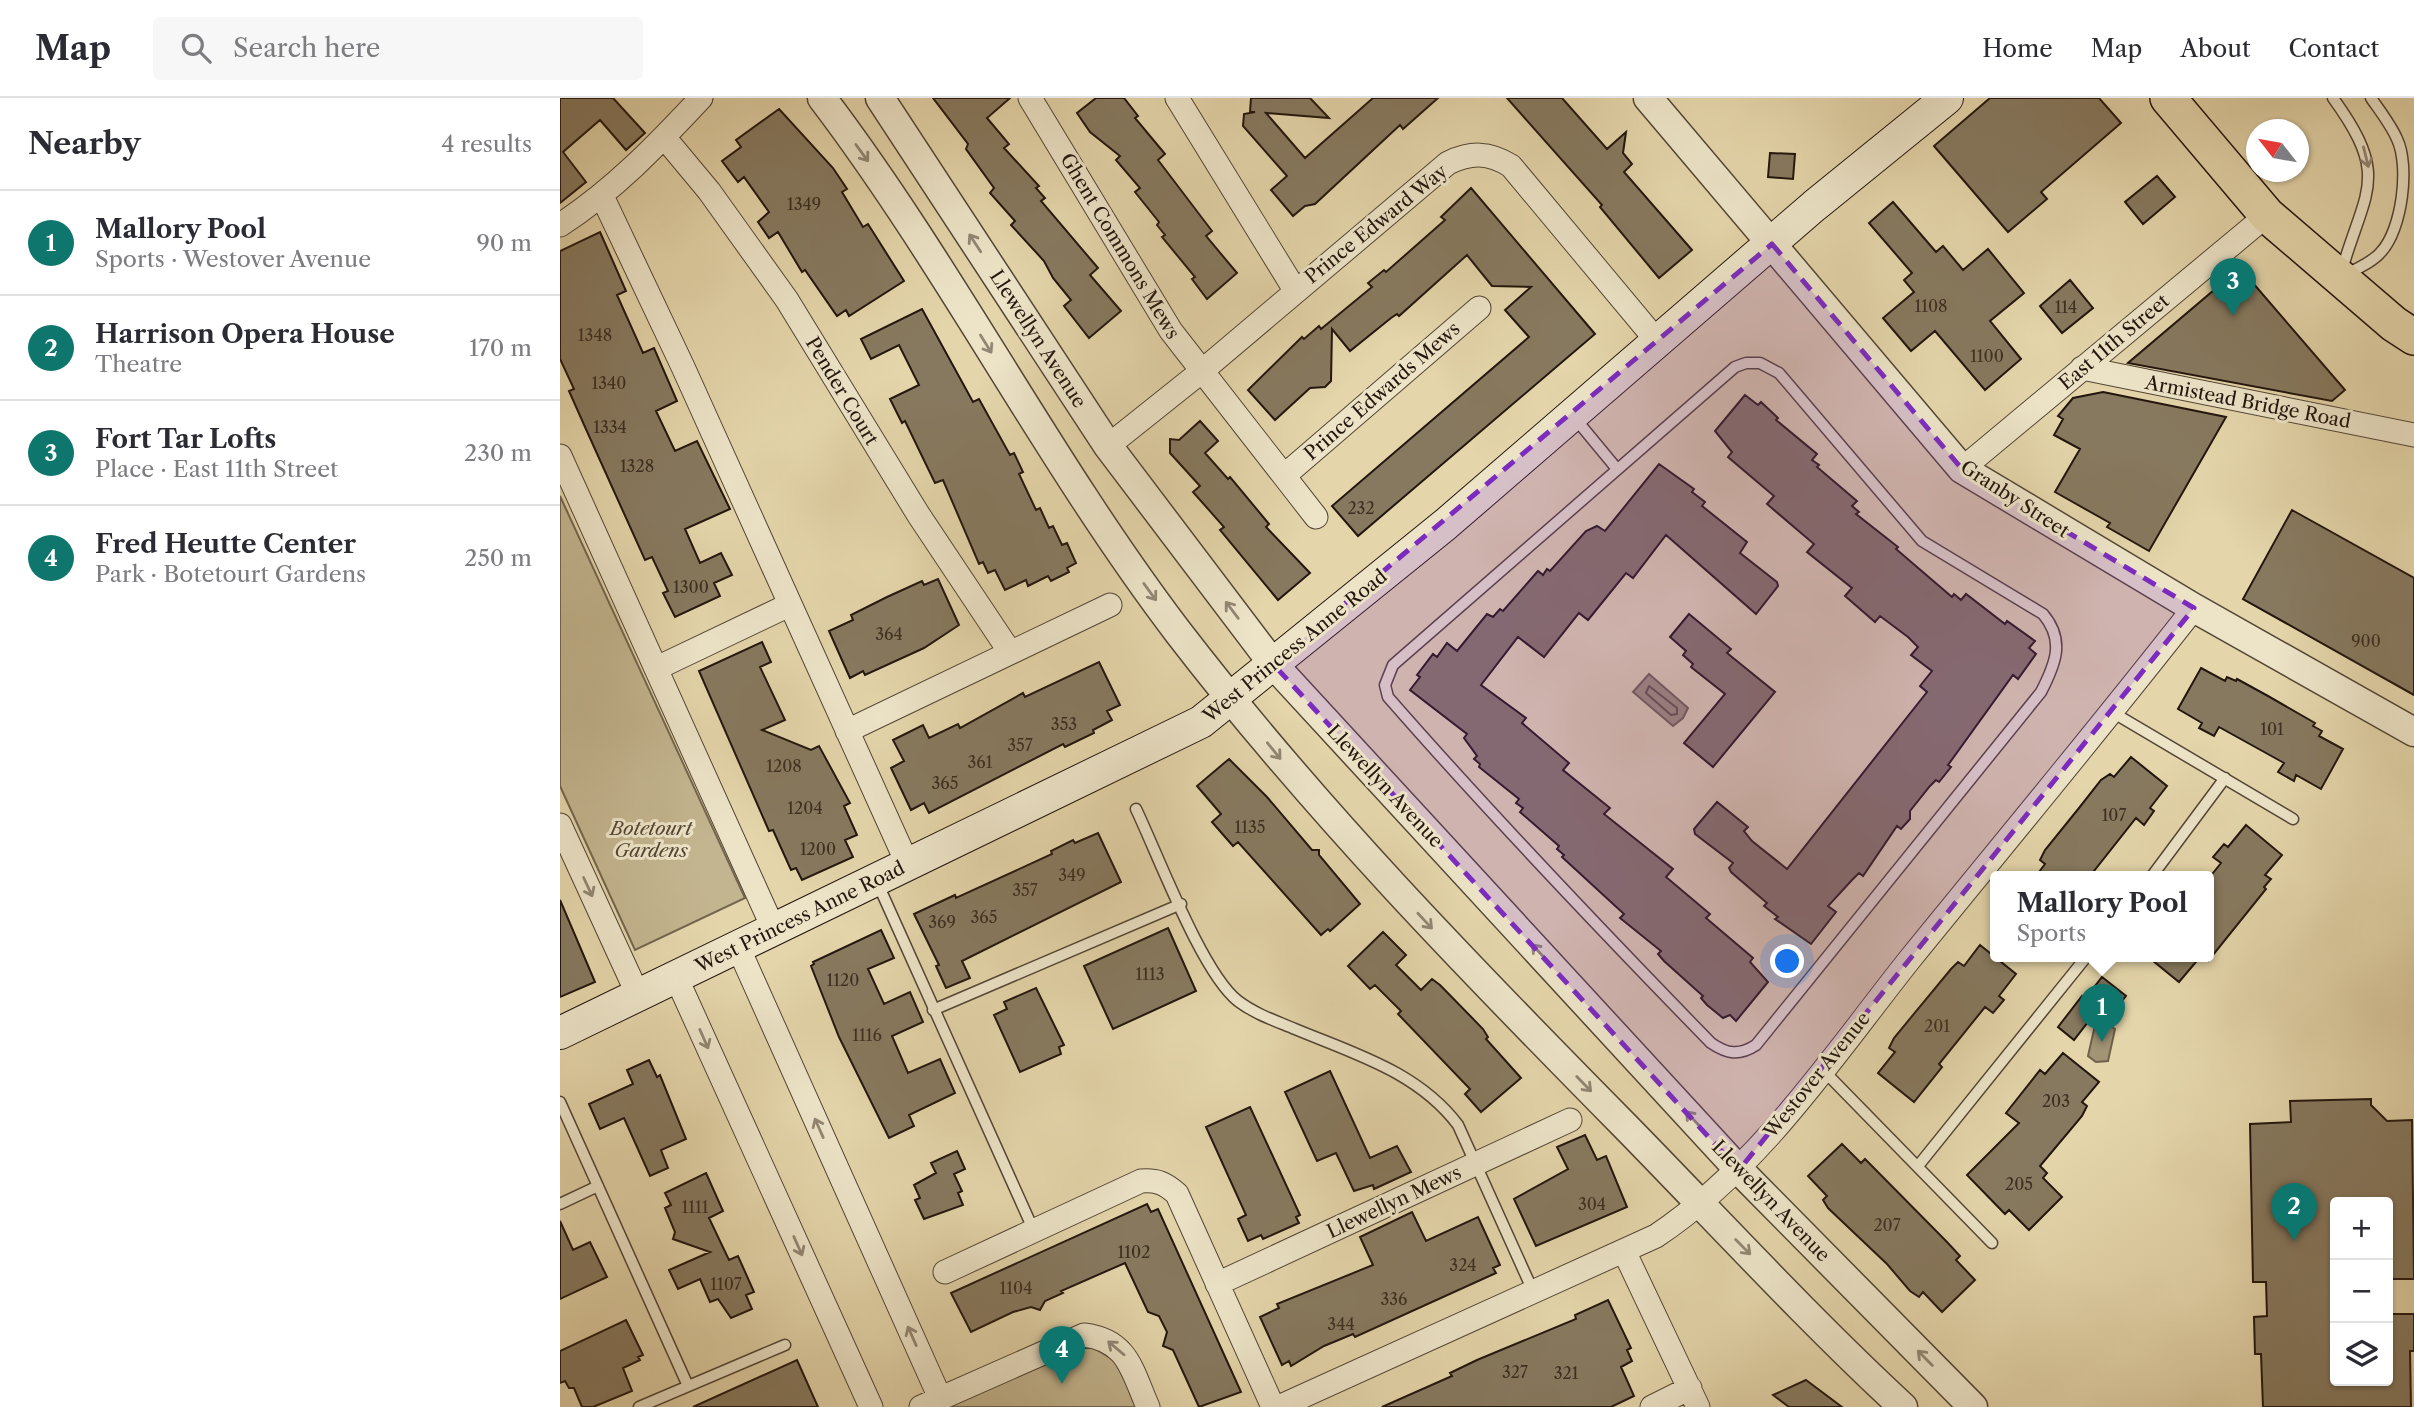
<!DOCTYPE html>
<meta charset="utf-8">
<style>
body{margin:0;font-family:"Libre Caslon Text",serif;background:#f7f7f7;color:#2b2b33}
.controls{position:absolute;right:21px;bottom:21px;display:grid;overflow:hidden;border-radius:7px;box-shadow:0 2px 5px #0004}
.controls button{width:63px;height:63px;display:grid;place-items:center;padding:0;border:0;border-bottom:2px solid #e1e1e2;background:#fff;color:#2b2b33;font:35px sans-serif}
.compass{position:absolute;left:1686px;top:21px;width:63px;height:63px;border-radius:50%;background:#fff;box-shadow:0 2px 5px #0004;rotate:301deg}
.you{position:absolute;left:1228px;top:864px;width:24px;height:24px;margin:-18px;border:5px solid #fff;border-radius:50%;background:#1a73e8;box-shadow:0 0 0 10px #1a73e833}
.badge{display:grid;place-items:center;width:46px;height:46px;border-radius:50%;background:#0f766e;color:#fff;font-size:23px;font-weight:700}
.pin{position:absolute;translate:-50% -58px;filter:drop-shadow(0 2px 4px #0008)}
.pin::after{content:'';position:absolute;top:37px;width:24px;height:21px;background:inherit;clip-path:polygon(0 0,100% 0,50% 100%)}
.popup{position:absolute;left:1430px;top:773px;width:224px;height:91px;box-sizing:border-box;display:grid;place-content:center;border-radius:7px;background:#fff;filter:drop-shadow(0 2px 5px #0005);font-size:23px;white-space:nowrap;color:#7c7c81}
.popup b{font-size:26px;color:#2b2b33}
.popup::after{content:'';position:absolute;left:50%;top:100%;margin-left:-14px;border:14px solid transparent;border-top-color:#fff}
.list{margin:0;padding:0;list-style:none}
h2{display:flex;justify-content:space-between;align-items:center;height:91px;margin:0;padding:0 28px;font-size:30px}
h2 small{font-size:23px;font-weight:400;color:#7c7c81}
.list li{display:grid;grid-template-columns:46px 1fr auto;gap:21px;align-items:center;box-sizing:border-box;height:105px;padding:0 28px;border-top:2px solid #e1e1e2}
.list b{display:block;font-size:26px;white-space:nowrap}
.list p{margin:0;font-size:23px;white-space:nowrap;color:#7c7c81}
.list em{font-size:23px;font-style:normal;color:#7c7c81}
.icon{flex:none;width:38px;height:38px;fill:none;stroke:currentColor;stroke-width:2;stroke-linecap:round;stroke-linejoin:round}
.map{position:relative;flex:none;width:1854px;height:1309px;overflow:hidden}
header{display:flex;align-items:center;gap:42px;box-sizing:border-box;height:98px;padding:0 35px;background:#fff;border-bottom:2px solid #e1e1e2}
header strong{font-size:33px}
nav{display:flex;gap:38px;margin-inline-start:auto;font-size:24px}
.search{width:490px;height:63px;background:#f7f7f7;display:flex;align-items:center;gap:18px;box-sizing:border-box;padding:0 24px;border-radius:7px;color:#7c7c81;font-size:26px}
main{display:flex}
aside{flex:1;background:#fff}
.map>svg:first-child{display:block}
.green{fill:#c3b58f;stroke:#73664e;stroke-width:2}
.water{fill:#a29475;stroke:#6f624c;stroke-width:2}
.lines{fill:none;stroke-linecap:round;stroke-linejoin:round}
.shore{stroke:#625542;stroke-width:2}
.building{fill:#87795f;stroke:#23160e;stroke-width:2}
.service-casing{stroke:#534635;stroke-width:13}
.minor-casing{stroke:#534635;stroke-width:25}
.tertiary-casing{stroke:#534635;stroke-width:31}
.secondary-casing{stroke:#23160e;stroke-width:34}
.primary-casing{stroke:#23160e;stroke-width:38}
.service{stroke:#ede4c8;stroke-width:10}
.minor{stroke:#ede4c8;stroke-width:23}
.tertiary{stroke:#ede4c8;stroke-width:28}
.secondary{stroke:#ede4c8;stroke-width:32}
.primary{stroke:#e4d5aa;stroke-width:35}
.oneway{stroke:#928774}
.marked{fill:#7b2cbf;fill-opacity:0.2;stroke:#7b2cbf;stroke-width:5;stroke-dasharray:14 9;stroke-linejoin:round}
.labels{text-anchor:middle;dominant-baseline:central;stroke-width:6;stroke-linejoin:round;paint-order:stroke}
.number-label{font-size:16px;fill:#3c2f22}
.street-label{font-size:19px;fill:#23160e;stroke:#ede4c8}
.park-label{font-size:19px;font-style:italic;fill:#534635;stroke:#ede4c8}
</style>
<header>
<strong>Map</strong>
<div class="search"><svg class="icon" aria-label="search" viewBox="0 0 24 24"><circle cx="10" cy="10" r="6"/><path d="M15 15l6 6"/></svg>Search here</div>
<nav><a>Home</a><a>Map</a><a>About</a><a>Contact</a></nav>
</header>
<main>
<aside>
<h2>Nearby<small>4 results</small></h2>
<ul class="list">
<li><span class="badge">1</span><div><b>Mallory Pool</b><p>Sports · Westover Avenue</p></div><em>90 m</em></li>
<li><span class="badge">2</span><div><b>Harrison Opera House</b><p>Theatre</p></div><em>170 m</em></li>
<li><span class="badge">3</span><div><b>Fort Tar Lofts</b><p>Place · East 11th Street</p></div><em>230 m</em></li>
<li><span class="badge">4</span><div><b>Fred Heutte Center</b><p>Park · Botetourt Gardens</p></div><em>250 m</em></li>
</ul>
</aside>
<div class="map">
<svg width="1854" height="1309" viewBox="0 0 1854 1309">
<rect width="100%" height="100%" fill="#e4d5aa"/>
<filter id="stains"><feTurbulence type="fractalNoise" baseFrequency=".00286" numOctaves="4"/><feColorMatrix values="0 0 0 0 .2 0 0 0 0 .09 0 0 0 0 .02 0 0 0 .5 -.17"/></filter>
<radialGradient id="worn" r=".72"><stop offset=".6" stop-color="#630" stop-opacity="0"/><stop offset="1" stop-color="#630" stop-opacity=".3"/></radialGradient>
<path class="green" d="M0 398 185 800 75 852 0 688Z
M532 1249 557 1264 577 1309H387L517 1250Z"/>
<path class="water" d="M1089 576 1128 610 1123 620 1113 628 1073 594Z
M1545 925 1555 931 1548 963 1536 964 1528 958 1535 927Z"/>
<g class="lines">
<path class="shore" d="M1089 588 1117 610V616L1111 617 1086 595Z"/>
</g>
<path class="building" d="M0 0H53L85 35 66 52 40 22 3 54 26 84 0 105Z
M373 0H450L427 20 449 46 444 50 479 88 476 90 485 100 481 103 538 170 530 177 561 213 529 240 504 208 511 202 493 180 484 163 451 127 455 123 430 95 434 90 406 51 408 46Z
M536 0H564L578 18 575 20 605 56 598 62 652 133 646 138 677 175 647 201 632 181 635 179 602 139 605 137 597 127 599 124 575 94 580 90 556 62 560 58 530 34 517 15Z
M691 0H750L769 20 706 15 745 60 813 0H878L843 31 840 27 755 106 745 108 733 118 711 92 727 78 683 28 684 16 695 14H690Z
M947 0H1002L1047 51 1066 34 1063 55 1072 66 1064 74 1132 152 1099 180 1040 109 1042 107Z
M1430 0H1539L1561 25 1481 94 1487 101 1448 134 1374 48Z
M219 11 273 70 287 91 282 94 303 129 308 126 344 183 289 218 286 212 277 218 245 172 242 174 218 134 209 140 198 124 209 114 184 79 178 84 162 63 181 49 176 42Z
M1210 55 1235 56 1233 81 1208 79Z
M1597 78 1615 99 1583 126 1565 104Z
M911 90 1035 236 798 438 772 408 969 239 945 212 971 189 932 188 907 157 839 218 837 216 831 220 790 253 772 231 771 283 765 289 750 290 715 322 688 292 742 239 744 241 759 228 761 231 812 189 808 185 824 172 826 174 885 122 881 119Z
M1333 104 1376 154 1383 148 1403 172 1428 151 1464 195 1430 223 1461 261 1425 292 1375 233 1351 253 1323 220 1354 194 1344 182 1352 175 1309 125Z
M40 134 66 193 57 197 83 255 94 250 117 303 96 313 115 353 137 343 170 411 125 431 140 465 161 455 172 477 154 485 160 498 115 519 103 495 108 493 92 459 85 462 25 329 9 293 14 291 0 261V153Z
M1680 170 1785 292 1772 303 1568 265Z
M1510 182 1533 210 1502 235 1480 208Z
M362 211 413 304 419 301 450 357 454 355 463 374 459 376 476 412 480 410 489 430 493 428 502 447 507 445 516 465 507 470 509 474 491 483 488 478 468 488 466 482 445 492 435 472 428 475 423 464 419 466 383 382 375 385 345 323 342 325 330 301 359 287 339 247 311 261 301 241Z
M1543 294 1666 319 1589 453 1547 429 1550 425 1495 394 1520 351 1494 337 1503 321 1498 318 1513 300Z
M1185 297 1198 307 1201 304 1218 320 1216 322 1257 356 1252 362 1259 367 1257 369 1297 403 1292 408 1299 414 1296 416 1338 449 1336 451 1392 499 1394 496 1401 502 1406 496 1445 526 1447 523 1475 543 1469 550 1476 556 1458 581 1453 577 1388 667 1391 669 1379 684 1376 682 1370 688 1350 713V721L1341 731 1337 728 1303 778 1299 775 1292 782 1268 808 1276 814 1251 846 1215 821 1218 819 1204 808 1207 805 1171 774 1169 770 1173 765 1135 736 1134 731 1157 704 1188 729 1184 733 1192 743 1227 771 1367 594 1360 588 1372 573 1351 557 1358 549 1348 539 1320 518 1315 524 1285 498 1292 490 1247 454 1254 446 1207 406 1214 398 1168 359 1172 354 1155 333Z
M640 323 658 343 645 355 668 381 670 379 709 426 706 429 750 475 718 502 660 432 664 429 633 394 640 388 610 355V341L619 342Z
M1099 366 1134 391 1132 394 1145 404 1142 408 1187 444 1180 455 1217 484 1218 488 1196 516 1106 437 1073 480 1066 475 1028 522 1019 515 984 559 958 539 921 587 966 620 962 625 1009 665 1003 672 1050 710 1044 716 1113 771 1106 779 1150 816 1146 820 1193 860 1190 864 1208 884 1176 923 1170 917 1163 920 1147 907 1141 900 1143 898 1104 863 1098 856 1101 853 1060 820 1064 816 1002 759 1004 757 997 751 999 748 960 714 963 710 956 705 959 701 919 669 920 666 914 661 917 658 904 640 907 636 850 592 860 579 857 577 873 556 877 559 887 545 897 553 927 516 933 519 940 511 943 513 978 473 983 477 987 471 990 473 1026 433 1037 428 1045 433Z
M1732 412 1854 480V597L1683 501Z
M378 481 399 527 364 550 305 577 303 573 290 580 269 533 293 522 291 517 327 499 362 483 364 487Z
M1129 516 1171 551 1167 555 1215 594 1153 669 1124 645 1165 596 1131 569 1133 566 1123 557 1126 553 1110 539Z
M202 544 211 564 200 569 225 622 202 632 251 652 259 648 290 705 284 708 297 737 285 742 293 759 242 782 236 770 231 772 213 732 209 733 139 573Z
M539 564 560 607 547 613 552 622 533 632 534 635 505 649 503 646 369 715 364 705 351 712 331 670 344 663 333 642 363 627 369 640 398 626 400 630 463 595 465 599Z
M1641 570 1665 583 1667 579 1676 583 1677 581 1708 598 1755 625 1753 628 1762 633 1759 638 1783 651 1761 691 1736 677 1734 683 1718 674 1724 665 1659 629 1654 638 1639 630 1642 625 1618 611Z
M1571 659 1607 688 1590 710 1594 713 1584 727 1576 720 1530 778H1476L1485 766 1480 762 1485 752 1519 710 1541 682 1550 676 1554 679Z
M669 661 707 699 752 752H759V757L800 806 770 833 768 831 761 837 678 744 673 748 652 724 661 716 637 688Z
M1686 727 1722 757 1705 777 1711 781 1704 789 1706 791 1649 862V780L1661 765 1653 759 1664 746 1668 749Z
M538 735 561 784 402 863 410 880 386 890 376 868 379 867 354 816 395 797 396 800 492 756 491 753 513 742 515 745Z
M0 802 35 884 0 899Z
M608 830 636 893 553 931 524 868Z
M321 832 334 860 308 871 324 906 350 894 363 924 332 938 348 975 380 961 395 995 349 1017 354 1028 329 1040 279 939 251 868 254 866 253 864Z
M823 834 846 857 836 867 861 892 872 881 880 887 923 931 928 939 926 941 961 980 921 1014 905 996 910 991 838 916 841 913 815 887 810 891 788 868Z
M1420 847 1456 876 1439 898 1444 902 1433 915 1425 909 1379 966 1382 969 1354 1004 1318 975 1335 954 1329 950 1334 940 1391 871 1398 864 1404 868Z
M1587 858H1641L1619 884Z
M1542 879 1566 898 1549 919 1538 911 1514 942 1498 929 1522 898 1525 901Z
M476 890 504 947 499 949 501 956 460 974 434 917 447 911 444 904Z
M1503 955 1539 984 1522 1004 1527 1008 1522 1018 1480 1068 1487 1075 1483 1080 1502 1099 1469 1132 1449 1112 1445 1116 1407 1077 1459 1025 1446 1015 1480 972 1485 976Z
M89 962 97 979 100 977 126 1041 101 1052 108 1070 90 1078 64 1020 40 1031 29 1006 73 986 67 972Z
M770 973 810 1060 837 1048 851 1074 814 1091 813 1087 794 1093 776 1055 757 1063 725 994Z
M1811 1001V1007L1827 1023 1852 1022 1854 1181H1828V1104H1775V1283H1828V1216H1854V1253H1850L1851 1309H1703L1701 1256H1695L1694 1219 1707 1218 1706 1184H1693L1690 1026 1731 1024 1730 1003Z
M690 1009 740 1117 736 1119 739 1125 703 1141 701 1137 688 1143 678 1121 686 1117 646 1029Z
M1025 1037 1037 1062 1046 1058 1067 1109 976 1148 954 1101 1008 1071 997 1049Z
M1282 1046 1301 1065 1305 1061 1387 1144 1400 1158 1396 1162 1415 1182 1382 1214 1363 1194 1359 1199 1350 1193 1327 1166 1268 1110 1263 1102 1267 1098 1248 1078Z
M397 1053 405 1071 394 1076 402 1093 398 1095 403 1107 364 1121 355 1102 360 1100 354 1087 376 1075 371 1065Z
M146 1075 163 1113 149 1120 169 1162 178 1158 194 1194 186 1197 192 1211 171 1220 158 1201 150 1204 140 1181 118 1191 109 1172 150 1154 113 1141 115 1134 105 1110 111 1107 105 1095Z
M587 1106 591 1114 598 1111 681 1294 639 1309 613 1252 603 1248 607 1234 599 1218 588 1214 565 1165 501 1193 503 1195 485 1203 480 1212 471 1209 453 1214 411 1234 391 1195Z
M852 1114 866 1143 918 1119 940 1167 933 1170 936 1175 795 1239 793 1236 764 1248 731 1268 729 1263 722 1267 700 1219 719 1210 717 1206 813 1167 800 1139Z
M0 1123 13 1152 30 1144 47 1179 0 1201Z
M1048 1202 1071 1250 1067 1252 1072 1263 1061 1269 1074 1298 1051 1309H822L892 1278 890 1275 917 1262 1016 1221 1015 1217Z
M66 1222 83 1257 78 1259 80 1262 63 1270 72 1293 33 1309H22L14 1290H9L5 1283 0 1285V1253Z
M237 1262 258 1309H133Z
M1246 1282 1282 1309H1229L1213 1297Z"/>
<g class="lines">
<defs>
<path id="service" d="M1773 0C1831 80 1805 91 1781 175
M1785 177C1796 171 1813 164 1821 154 1842 132 1850 68 1837 41 1831 27 1820 13 1811 0
M1186 265H1200L1219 275 1362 443 1483 516C1505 542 1496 565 1481 594L1196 947C1179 958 1167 956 1151 945 1041 832 932 718 828 599L825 587 833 567 1175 269Z
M1014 319 1057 371
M1552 614 1733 721
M576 711C598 757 642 875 678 903 695 916 716 923 735 931 795 956 858 974 898 1027L973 1193
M1592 778 1665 680
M317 784 474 1133
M373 912 621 806
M1263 972 1432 1145
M0 1004 128 1288
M1358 1068 1527 858
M0 1106 38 1088
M79 1309 225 1247"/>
<path id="minor" d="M470 0 611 233 756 419
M617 0 735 192
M104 39 149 93 227 202 358 416 450 554
M42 98 123 269 348 767
M0 127C54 92 97 47 141 0
M1522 270 1854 337
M548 348 642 273 888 65C911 54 929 54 951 68L1097 243
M0 358 214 832
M1402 371 1707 117
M725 377 919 210
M97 570 229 507
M287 633 550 507
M0 727 78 897
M178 849 380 1300
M116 879 311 1309
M1064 1153 1138 1309
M385 1174 581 1083C597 1082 605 1085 617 1096L713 1309
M657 1186 1010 1022
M361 1309 524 1237C568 1242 572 1273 588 1309
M719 1309 1096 1138C1201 1068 1272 959 1350 861 1445 744 1541 629 1634 510
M1092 1309 1130 1290"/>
<path id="tertiary" d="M262 0C391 170 488 363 618 534 754 711 909 870 1066 1029 1157 1122 1247 1220 1343 1309
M320 0 548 348 713 566 1179 1072 1413 1309
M1088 0 1402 371 1634 510 1854 634"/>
<path id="secondary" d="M0 935 641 624 886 426 1254 108 1387 0"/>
<path id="primary" d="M1608 0 1707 117 1834 226 1854 239"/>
</defs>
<use href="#service" class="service-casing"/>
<use href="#minor" class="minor-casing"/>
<use href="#tertiary" class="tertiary-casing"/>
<use href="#secondary" class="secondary-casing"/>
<use href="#primary" class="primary-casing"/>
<use href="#service" class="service"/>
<use href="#minor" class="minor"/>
<use href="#tertiary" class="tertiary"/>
<use href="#secondary" class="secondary"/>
<use href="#primary" class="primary"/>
</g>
<defs><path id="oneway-shaft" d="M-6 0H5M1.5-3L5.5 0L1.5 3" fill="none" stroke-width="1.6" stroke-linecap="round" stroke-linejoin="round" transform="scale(1.75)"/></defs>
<g class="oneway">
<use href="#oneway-shaft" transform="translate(302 55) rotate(54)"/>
<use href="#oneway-shaft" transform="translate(1806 59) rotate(76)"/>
<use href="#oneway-shaft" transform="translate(415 145) rotate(-123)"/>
<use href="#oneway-shaft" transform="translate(426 246) rotate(58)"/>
<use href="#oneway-shaft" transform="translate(590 494) rotate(54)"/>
<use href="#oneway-shaft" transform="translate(672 512) rotate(-127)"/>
<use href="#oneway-shaft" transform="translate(714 653) rotate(51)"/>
<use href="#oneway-shaft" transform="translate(28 789) rotate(65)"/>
<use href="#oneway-shaft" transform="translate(865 823) rotate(47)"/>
<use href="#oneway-shaft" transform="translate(979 854) rotate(-133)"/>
<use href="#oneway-shaft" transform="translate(144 941) rotate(66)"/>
<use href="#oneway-shaft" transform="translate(1024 986) rotate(46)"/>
<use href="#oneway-shaft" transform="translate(1133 1021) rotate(-133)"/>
<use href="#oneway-shaft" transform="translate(259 1030) rotate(-114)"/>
<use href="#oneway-shaft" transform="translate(238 1148) rotate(66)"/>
<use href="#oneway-shaft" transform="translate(1183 1149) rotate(45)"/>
<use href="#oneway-shaft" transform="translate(352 1238) rotate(-114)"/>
<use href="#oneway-shaft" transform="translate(556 1250) rotate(-140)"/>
<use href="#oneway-shaft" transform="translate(1365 1260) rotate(-135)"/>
</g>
<path class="marked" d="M1212 146 1402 371 1634 510 1179 1072 713 566Z"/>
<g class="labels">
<g class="number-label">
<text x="244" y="106">1349</text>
<text x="1371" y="208">1108</text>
<text x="1506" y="209">114</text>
<text x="35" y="237">1348</text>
<text x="1427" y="258">1100</text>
<text x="49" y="285">1340</text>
<text x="50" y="329">1334</text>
<text x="77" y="368">1328</text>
<text x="801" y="410">232</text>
<text x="131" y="489">1300</text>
<text x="329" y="536">364</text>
<text x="1806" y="543">900</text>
<text x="504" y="626">353</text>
<text x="1712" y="631">101</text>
<text x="460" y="647">357</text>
<text x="420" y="664">361</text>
<text x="224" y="668">1208</text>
<text x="385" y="685">365</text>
<text x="245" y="710">1204</text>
<text x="1554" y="717">107</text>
<text x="690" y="729">1135</text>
<text x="258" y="751">1200</text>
<text x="512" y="777">349</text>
<text x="465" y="792">357</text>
<text x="424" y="819">365</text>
<text x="382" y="824">369</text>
<text x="590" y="876">1113</text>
<text x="283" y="882">1120</text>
<text x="1377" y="928">201</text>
<text x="307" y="937">1116</text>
<text x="1496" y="1003">203</text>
<text x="1459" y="1086">205</text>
<text x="1032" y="1106">304</text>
<text x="135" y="1109">1111</text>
<text x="1327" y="1127">207</text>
<text x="574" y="1154">1102</text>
<text x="903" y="1167">324</text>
<text x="166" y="1186">1107</text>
<text x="456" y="1190">1104</text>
<text x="834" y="1201">336</text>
<text x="781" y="1226">344</text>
<text x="955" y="1274">327</text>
<text x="1006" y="1275">321</text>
</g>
<g class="street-label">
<text transform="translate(816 126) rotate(-39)">Prince Edward Way</text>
<text transform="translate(560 148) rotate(59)">Ghent Commons Mews</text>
<text transform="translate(478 241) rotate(57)">Llewellyn Avenue</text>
<text transform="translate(1554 244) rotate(-40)">East 11th Street</text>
<text transform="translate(282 293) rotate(59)">Pender Court</text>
<text transform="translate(822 293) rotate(-41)">Prince Edwards Mews</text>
<text transform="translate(1688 304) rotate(11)">Armistead Bridge Road</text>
<text transform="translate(1455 401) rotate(33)">Granby Street</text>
<text transform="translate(735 548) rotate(-39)">West Princess Anne Road</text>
<text transform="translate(825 688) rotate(47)">Llewellyn Avenue</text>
<text transform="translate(240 819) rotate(-26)">West Princess Anne Road</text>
<text transform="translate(1257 977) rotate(-51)">Westover Avenue</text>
<text transform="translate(1211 1103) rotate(46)">Llewellyn Avenue</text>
<text transform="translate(834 1104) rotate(-25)">Llewellyn Mews</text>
</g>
<g class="park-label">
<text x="91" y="730">Botetourt<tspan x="91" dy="22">Gardens</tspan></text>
</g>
</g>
<rect width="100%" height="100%" filter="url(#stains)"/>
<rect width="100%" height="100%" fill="url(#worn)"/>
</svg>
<div class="controls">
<button>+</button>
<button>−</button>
<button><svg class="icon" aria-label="layers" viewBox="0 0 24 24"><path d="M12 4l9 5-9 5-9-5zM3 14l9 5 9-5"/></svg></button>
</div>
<svg class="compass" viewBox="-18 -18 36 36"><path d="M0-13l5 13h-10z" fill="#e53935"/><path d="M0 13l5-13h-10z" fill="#7c7c81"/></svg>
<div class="you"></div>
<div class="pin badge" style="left:1542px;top:944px">1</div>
<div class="popup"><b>Mallory Pool</b>Sports</div>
<div class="pin badge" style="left:1734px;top:1143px">2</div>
<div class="pin badge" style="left:1673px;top:218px">3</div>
<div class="pin badge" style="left:502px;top:1286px">4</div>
</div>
</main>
